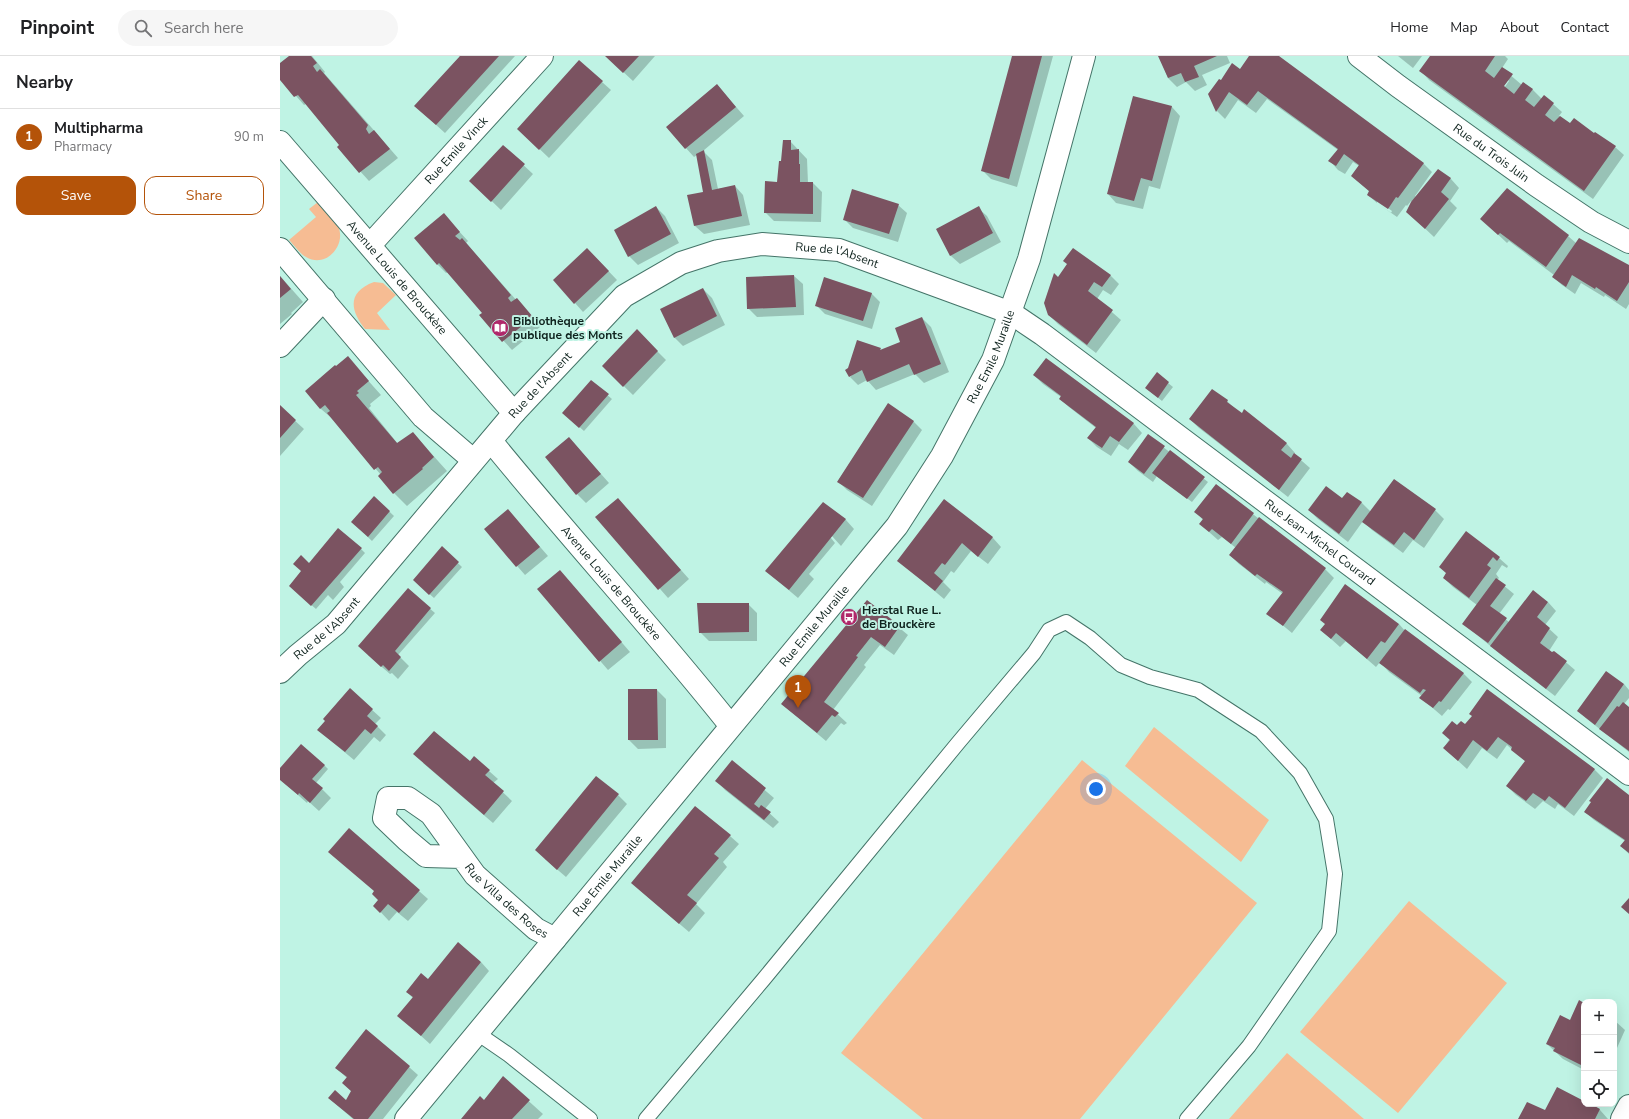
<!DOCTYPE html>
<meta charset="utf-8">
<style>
body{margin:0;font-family:"Nunito Sans",sans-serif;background:#f6f6f6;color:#202124}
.controls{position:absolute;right:12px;bottom:12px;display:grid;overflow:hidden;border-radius:8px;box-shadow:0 4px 16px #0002}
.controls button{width:36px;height:36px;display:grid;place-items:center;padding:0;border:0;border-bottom:1px solid #e0e0e0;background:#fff;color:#202124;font:20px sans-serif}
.you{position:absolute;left:816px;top:733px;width:14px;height:14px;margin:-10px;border:3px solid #fff;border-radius:50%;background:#1a73e8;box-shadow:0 0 0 6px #1a73e833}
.badge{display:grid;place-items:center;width:26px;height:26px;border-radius:50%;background:#b45309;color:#fff;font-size:13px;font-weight:700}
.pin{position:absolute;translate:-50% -33px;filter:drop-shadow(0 1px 2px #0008)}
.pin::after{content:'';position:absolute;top:21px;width:14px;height:12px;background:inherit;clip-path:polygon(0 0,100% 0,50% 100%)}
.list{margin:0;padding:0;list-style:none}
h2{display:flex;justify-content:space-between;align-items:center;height:52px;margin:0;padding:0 16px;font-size:17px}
h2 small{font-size:13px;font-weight:400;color:#757577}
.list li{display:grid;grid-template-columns:26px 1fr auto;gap:12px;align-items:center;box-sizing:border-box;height:56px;padding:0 16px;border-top:1px solid #e0e0e0}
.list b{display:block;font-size:15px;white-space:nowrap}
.list p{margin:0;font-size:13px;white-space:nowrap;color:#757577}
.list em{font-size:13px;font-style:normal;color:#757577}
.actions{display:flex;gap:8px;padding:12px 16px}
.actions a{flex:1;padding:9px 0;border:1px solid #b45309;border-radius:12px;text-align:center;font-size:14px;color:#b45309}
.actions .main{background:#b45309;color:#fff}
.icon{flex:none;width:22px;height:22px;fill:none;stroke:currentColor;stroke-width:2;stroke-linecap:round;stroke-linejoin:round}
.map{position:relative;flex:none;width:1349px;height:1063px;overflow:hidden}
header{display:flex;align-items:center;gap:24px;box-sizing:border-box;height:56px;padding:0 20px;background:#fff;border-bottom:1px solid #e0e0e0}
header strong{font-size:19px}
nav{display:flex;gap:22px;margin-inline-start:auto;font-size:14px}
.search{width:280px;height:36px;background:#f6f6f6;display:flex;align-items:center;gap:10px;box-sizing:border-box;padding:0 14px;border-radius:22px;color:#757577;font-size:15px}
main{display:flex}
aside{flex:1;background:#fff}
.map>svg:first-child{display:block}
.green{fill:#f6bc93}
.shadow{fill:#0003;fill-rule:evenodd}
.building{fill:#7b5361}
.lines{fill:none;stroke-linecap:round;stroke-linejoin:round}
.service-casing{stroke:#447468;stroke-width:16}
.minor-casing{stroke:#447468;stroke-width:24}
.service{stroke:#fff;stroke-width:14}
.minor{stroke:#fff;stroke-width:22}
.labels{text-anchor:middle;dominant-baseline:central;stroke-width:4;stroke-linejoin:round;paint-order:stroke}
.street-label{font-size:12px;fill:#0f231e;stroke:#bff3e4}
.poi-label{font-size:12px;font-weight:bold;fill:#0f231e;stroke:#bff3e4;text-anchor:start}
</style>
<header>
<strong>Pinpoint</strong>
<div class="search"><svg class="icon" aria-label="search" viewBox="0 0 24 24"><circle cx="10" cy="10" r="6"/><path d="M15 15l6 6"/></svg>Search here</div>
<nav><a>Home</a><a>Map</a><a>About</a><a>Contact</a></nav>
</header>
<main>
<aside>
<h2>Nearby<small></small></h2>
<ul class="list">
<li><span class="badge">1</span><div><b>Multipharma</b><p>Pharmacy</p></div><em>90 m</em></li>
</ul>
<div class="actions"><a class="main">Save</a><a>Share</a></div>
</aside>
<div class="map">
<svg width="1349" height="1063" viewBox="0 0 1349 1063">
<rect width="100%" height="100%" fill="#bff3e4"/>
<path class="green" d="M38 146C44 153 54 161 58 170 67 189 46 213 26 201 20 198 14 189 9 184L36 161 29 153Z
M94 226 103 227 116 239 97 257 110 274 85 273C70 254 67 236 94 226Z
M874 671 989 764 961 806 845 710Z
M802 704 977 847 800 1063H643L561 997Z
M1129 845 1227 927 1118 1057 1020 976Z
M1007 997 1084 1063H949Z"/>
<path class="shadow" d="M10 0H32L45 16 44 17 118 102 89 125 58 91 61 89 26 48 24 49 0 22V9Z
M180 0H235L165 77 144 58Z
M326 0H375L353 25Z
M733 0H773L737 131 711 123 703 115Z
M879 0H947L950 7 922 19 927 29 915 35 906 26 897 31 888 22Z
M970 0H997L1143 107 1152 116 1135 140 1136 141 1158 114 1171 123 1179 132 1170 145 1177 152 1154 181 1136 164 1132 146 1131 145 1127 150 1126 149 1117 161 1097 147 1088 139 1090 136 1072 120 1079 110 1073 106 1065 118 1058 114 1050 105 1058 94 987 43 976 57 958 44 945 63 937 55 941 26 960 14ZM1097 144 1112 155 1111 157 1097 147Z
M1118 0H1142L1133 12Z
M1151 0H1225L1228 3 1222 12 1242 29 1244 27 1253 34 1262 43 1273 48 1282 56 1279 60 1290 69 1314 78 1335 91 1344 99 1313 143 1149 24 1141 15ZM1228 24 1229 25 1222 35 1221 34Z
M322 26 331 34 269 102 247 81Z
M437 29 464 60 423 95 432 104 438 133 455 130 463 139 470 169 424 178 415 170 424 137 417 99 414 101 387 71Z
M853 42 892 51 900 60 880 133 869 130 863 153 836 147 828 138Z
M510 85 527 103 528 127H533L542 136 541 166 494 165 485 156 498 127 502 106Z
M223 90 253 118 221 154 191 125Z
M618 149 627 157 618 186 573 172 564 163Z
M376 151 385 160 399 187 358 209 349 200Z
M698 152 707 160 721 186 680 208 671 200 657 173Z
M164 159 188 185 186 187 260 271 232 294 200 259 203 257 168 216 166 217 158 209 136 182Z
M1210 171 1288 180 1296 187 1349 210V248L1346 253 1325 239 1324 241 1301 227 1295 238 1282 229 1273 221 1274 219 1229 185 1227 187Z
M793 193 831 220 839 228 831 239 823 234 817 243 841 264 816 297 778 268 769 259Z
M316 202 337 224 303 256 295 247Z
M0 220 23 246 11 257 12 258 0 268Z
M514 220 523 228 524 259 477 261 468 252Z
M423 233 432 242 445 269 403 290 394 281Z
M591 237 600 246 592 273 545 258 536 249Z
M642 262 651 271 669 316 644 327 635 318 596 334 587 324 578 329 570 321 600 293 602 295 622 286Z
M357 275 386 304 353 339 323 310Z
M68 302 101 339 90 348 91 350 89 352 118 388 133 377 167 415 127 450 114 437 101 419 55 365 41 353 26 335Z
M766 303 854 368 862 377 848 394 839 388 831 400 817 391 808 382 816 372 789 351 780 343 781 341 763 328 754 319Z
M877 318 893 331 882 345 866 332Z
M311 325 332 343 304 375 288 361Z
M947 345 956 354 962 358 964 355 1007 388 1015 397 1014 398 1030 412 1008 441 919 372 910 363Z
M608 349 634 366 642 374 592 450 567 434 558 425Z
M0 351 24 373 0 400Z
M869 380 928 426 912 446 877 420 873 426 858 415 849 406Z
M289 382 329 427 306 447 297 438Z
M1115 425 1155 454 1164 463 1144 492 1133 484 1123 497 1092 474 1083 465 1068 486 1038 463 1029 454 1063 444 1067 437 1082 447 1091 456Z
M936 430 1045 513 1054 522 1012 577 988 557 1003 538 986 526 985 528 959 508 950 499 956 492 942 481 938 484 920 468 923 464 916 456Z
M94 441 114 460 92 485 72 466Z
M338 443 409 523 388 542 317 461Z
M664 445 713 482 721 491 708 508 691 495 674 517 671 515 663 526 671 534 664 543 619 505Z
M543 447 566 464 574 473 561 490 551 479V482L555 487 529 518 534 523 518 542 486 515Z
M228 454 268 500 245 519 206 474Z
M1186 476 1219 502 1228 510 1227 512 1222 509 1216 518 1219 522 1217 524 1234 538 1219 558 1229 566 1268 546 1276 555 1265 569 1278 581 1269 595 1272 597 1274 596 1295 614 1275 640 1220 598 1184 568 1197 549 1173 531 1164 522Z
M162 492 182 511 154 542 138 528Z
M81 493 85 497 60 526 64 531 53 544 48 539 36 553 14 534 29 508Z
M288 524 350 596 328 614 258 533Z
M128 534 155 557 118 599 129 610 118 623 112 617 110 618 88 599Z
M587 545 628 579 614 599 600 589 584 609 586 611 553 654 567 667 564 669 561 667 546 685 502 648Z
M468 548 477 557V585H429L420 576Z
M1046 568H1119L1126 576 1183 617 1192 626 1170 654 1168 653 1162 660 1141 642 1142 640 1109 616 1100 606 1096 611 1066 585 1060 591 1041 574Z
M1344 628 1349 634V642L1344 648 1349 652V696L1307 663 1298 655Z
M70 634 101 662 95 668 106 679 100 686 94 681 74 704 38 674Z
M377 634 386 643V692L358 693 349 684Z
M1185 670 1314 713 1323 722 1294 760 1278 748 1275 753 1263 745 1255 753 1236 739 1227 730 1246 706 1227 689 1217 703 1202 692 1187 713 1164 692 1177 671Z
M452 706 494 742 485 753 499 766 493 772 445 734 437 725Z
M143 707H190L209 715 218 723 213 727 232 745 213 767Z
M44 709 48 713 36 727 51 742 39 755 28 745 27 747 0 723V714Z
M338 739 347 748 286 821 265 803Z
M1349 740V798L1341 790 1345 785 1314 764 1305 756Z
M450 780 459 788 443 806 447 811 416 848 425 857 409 876 361 835Z
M139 835 148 843 128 865 117 856 109 865 95 850 100 844Z
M201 906 209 915 150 988 119 960 133 942 127 936 148 925Z
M1304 948V1014L1283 1003 1267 988 1290 965Z
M1334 964 1345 974 1337 992 1334 991Z
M129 1011 138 1019 103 1063H73L49 1042 66 1045 72 1036 63 1027 67 1022 56 1012Z
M223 1022 263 1058 258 1063H182L204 1045Z
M1304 1046V1048H1309L1320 1054 1328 1063H1239Z"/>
<path class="building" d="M9 0H31L37 7 33 10 37 16 40 13 88 69 86 73 89 78 94 74 110 93 79 117 57 91 59 89 18 39 14 41 0 24V7Z
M180 0H219L156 69 134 50Z
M325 0H359L343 17Z
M732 0H762L729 123 701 115Z
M878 0H937L914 10 919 21 905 26 901 17 888 22Z
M969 0H999L1144 107 1118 142 1116 141 1108 153 1087 139 1089 135 1071 120 1079 109 1064 98 1056 110 1048 105 1058 93 978 35 967 49 949 36 936 56 928 38 939 23 941 24 952 7 960 13Z
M1150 0H1215L1205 15 1214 22 1222 11 1233 18 1224 30 1234 38 1243 26 1253 33 1245 44 1254 51 1264 39 1274 47 1265 59 1274 66 1280 60 1290 67 1294 62 1314 77 1315 76 1336 90 1304 135 1139 15Z
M299 4 323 25 259 94 237 73Z
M437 28 456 51 405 93 386 71Z
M853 40 892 50 872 125 861 122 854 145 827 138Z
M503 84H511V94L519 93V108H520V126H533V158L484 157 485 125 497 126 499 105H501Z
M223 89 245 108 211 146 189 125Z
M424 94 432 134 455 129 462 160 414 170 407 139 423 136 416 98Z
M1158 113 1171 122 1161 136 1169 143 1145 173 1126 156 1131 146Z
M1227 132 1289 179 1266 211 1220 177 1218 179 1200 163Z
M572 133 619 148 609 178 563 164Z
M376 150 391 178 348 201 334 174Z
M699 150 713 177 670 200 656 173Z
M164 157 180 176 175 180 180 184 182 182 231 239 228 242 231 246 237 242 253 261 222 286 199 259 202 257 159 207 157 209 134 182Z
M1299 182 1349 209V226L1337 245 1316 231 1315 233 1292 219 1286 231 1272 221Z
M307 192 329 215 294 248 273 224Z
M793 192 831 219 822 231 814 226 808 235 833 254 807 289 768 259 764 247 774 217 778 221 787 208 783 205Z
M514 219 516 251 467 253 466 221Z
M0 220 11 233 0 242Z
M544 221 592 237 583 265 535 250Z
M423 232 437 260 394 282 380 253Z
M642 261 661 308 634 319 629 308 587 326 582 314 569 321 565 314 568 312 577 284 601 292 600 294 620 286 615 272Z
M357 273 378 295 343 331 322 310Z
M68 300 89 325 77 335 79 337 76 339 117 387 133 376 154 401 142 412 143 413 113 438 98 420 102 416 98 411 94 414 47 357 50 355 45 349 40 353 25 335 55 309 56 310Z
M766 302 854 367 839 386 830 380 822 392 807 382 816 371 779 343 781 340 753 319Z
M877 316 889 326 878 342 865 332Z
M311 324 329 338 299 372 282 357Z
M932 333 948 344 947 346 962 357 964 353 1007 387 1001 394 1011 402 1014 397 1022 403 999 434 909 363Z
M608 347 634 365 583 442 557 426Z
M0 349 16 364 0 382Z
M868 378 885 390 864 418 848 406Z
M289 381 321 418 296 439 265 401Z
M890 394 925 421 907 443 872 417Z
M1114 423 1156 453 1134 484 1124 476 1114 489 1082 466Z
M936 428 974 457 951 488 932 473 929 476 919 468 923 463 914 456Z
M1046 430 1062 442 1067 436 1082 446 1059 478 1028 454Z
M94 440 110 455 88 481 71 466Z
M338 442 401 514 378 534 315 461Z
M664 443 713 481 698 501 682 487 665 509 662 507 654 517 663 525 655 535 617 505Z
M543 446 566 463 509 534 485 515Z
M228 453 260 491 236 511 204 473Z
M979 461 1046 512 1003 570 986 558 1003 536 977 518 975 520 949 499Z
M58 472 82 492 31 550 9 530 21 515 13 508 21 499 29 507Z
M1186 475 1220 501 1217 505 1213 501 1207 509 1211 512 1189 542 1163 522 1166 517 1159 511Z
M162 490 179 506 149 539 133 524Z
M280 514 342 586 319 606 257 533Z
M1216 522 1226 529 1210 550 1227 562 1208 587 1182 568Z
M1065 528 1119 568 1105 587 1101 585 1087 603 1056 577 1051 583 1040 574 1045 568 1040 564Z
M128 532 151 552 115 595 121 601 109 615 103 609 101 611 78 590Z
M1253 534 1268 546 1257 561 1270 572 1260 587 1272 596 1274 595 1287 605 1266 633 1210 590Z
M587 544 620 570 605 591 591 581 576 600 578 601 544 646 559 657 555 661 552 659 537 677 501 648Z
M417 547H469V576L419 577Z
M1125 573 1184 617 1161 646 1159 645 1153 652 1139 642 1146 634 1143 633 1140 637 1099 607Z
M1326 615 1344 628 1315 669 1297 655Z
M70 632 93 653 87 660 98 670 91 678 85 673 65 696 37 674 45 665 43 663Z
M348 633H377L378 684H348Z
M1207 633 1315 713 1285 752 1269 740 1265 745 1253 737 1246 745 1226 730 1245 705 1231 694 1232 691 1218 681 1207 695 1193 684 1178 705 1163 692 1170 684 1162 677 1172 665 1177 669 1181 665 1185 668 1192 660 1189 658Z
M1343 646 1349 651V695L1319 673 1337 650 1339 651Z
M154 675 190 705 194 700 210 714 205 719 224 735 204 759 133 698Z
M21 688 45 709 32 723 43 732 30 747 19 737 18 739 0 724V712Z
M452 704 486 732 474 748 479 752 481 749 491 756 484 764 435 725Z
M316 720 339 738 277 814 255 794Z
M1327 722 1349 739V797L1340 790 1345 784 1304 756 1311 746 1309 745Z
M415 750 451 779 434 798 439 802 407 839 417 847 399 868 351 827Z
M69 772 140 834 119 857 108 848 100 857 93 850 98 844 92 838 94 835 48 796Z
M1349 842V858L1341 851Z
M178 886 201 906 141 980 117 960 133 941 126 936 141 917 148 923Z
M1299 944 1304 947V1003L1301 1009 1273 995 1275 992 1266 988 1280 959 1290 964Z
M86 973 130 1010 88 1063H74L48 1042 55 1034 66 1044 71 1035 62 1027 67 1021 55 1012Z
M223 1020 250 1044 232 1063H181L200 1040 204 1044Z
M1277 1031 1304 1045V1048H1311L1320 1053 1315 1063H1238L1247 1046 1265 1054Z"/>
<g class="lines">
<defs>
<path id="service" d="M197 977 229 999 310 1063
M366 1063 483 924 678 687 754 597 769 574 786 566 810 582 841 609 870 621 918 634 981 675 1020 717 1046 763 1055 818 1049 875 969 990 907 1063"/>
<g id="minor">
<path id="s1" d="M1079 0 1118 30 1256 129 1311 166 1349 186"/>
<path id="s2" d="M0 86 234 357"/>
<path id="s3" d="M90 189 262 0"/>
<path d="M0 193 143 361 193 404"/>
<path d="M0 290 44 243"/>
<path id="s4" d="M211 385C289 481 373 572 450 669"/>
<path id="s5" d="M0 616 18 599 56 568 234 357 344 240 401 207 438 195 482 188 559 194 731 257 762 278 1349 718"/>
<path id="s6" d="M182 801 146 800 127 784 104 762 108 742H128L151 758 195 819 256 873 275 883"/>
<path id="s7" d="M126 1063 617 470 662 400 713 304 749 203 804 0"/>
<path d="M1342 1063 1349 1050"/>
</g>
</defs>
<use href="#service" class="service-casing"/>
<use href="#minor" class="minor-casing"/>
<use href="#service" class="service"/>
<use href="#minor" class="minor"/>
</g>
<defs>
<symbol id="library-disc" viewBox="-11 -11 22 22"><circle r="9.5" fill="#b0286a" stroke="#bff3e4"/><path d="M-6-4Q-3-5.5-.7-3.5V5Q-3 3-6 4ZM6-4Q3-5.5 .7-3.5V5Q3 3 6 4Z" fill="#fff"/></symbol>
<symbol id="bus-disc" viewBox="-11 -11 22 22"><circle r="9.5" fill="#b0286a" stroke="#bff3e4"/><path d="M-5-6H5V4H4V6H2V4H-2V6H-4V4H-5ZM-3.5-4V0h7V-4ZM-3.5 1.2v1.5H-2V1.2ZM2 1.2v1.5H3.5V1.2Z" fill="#fff"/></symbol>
</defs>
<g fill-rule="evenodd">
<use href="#library-disc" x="210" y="262" width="20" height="20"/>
<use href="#bus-disc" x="559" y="551" width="20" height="20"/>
</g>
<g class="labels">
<g class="street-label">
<text stroke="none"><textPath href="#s3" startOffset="128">Rue Emile Vinck</textPath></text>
<text stroke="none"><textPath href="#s1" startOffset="164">Rue du Trois Juin</textPath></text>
<text stroke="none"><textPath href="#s5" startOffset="736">Rue de l'Absent</textPath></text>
<text stroke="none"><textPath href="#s2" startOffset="179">Avenue Louis de Brouckère</textPath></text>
<text stroke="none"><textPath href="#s7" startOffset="964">Rue Emile Muraille</textPath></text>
<text stroke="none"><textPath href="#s5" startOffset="388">Rue de l'Absent</textPath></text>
<text stroke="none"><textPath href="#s5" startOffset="1305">Rue Jean-Michel Courard</textPath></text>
<text stroke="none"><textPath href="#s4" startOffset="186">Avenue Louis de Brouckère</textPath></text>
<text stroke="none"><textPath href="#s7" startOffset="640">Rue Emile Muraille</textPath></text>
<text stroke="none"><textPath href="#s5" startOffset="64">Rue de l'Absent</textPath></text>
<text stroke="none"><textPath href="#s7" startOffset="316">Rue Emile Muraille</textPath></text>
<text stroke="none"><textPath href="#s6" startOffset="277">Rue Villa des Roses</textPath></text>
</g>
<g class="poi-label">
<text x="233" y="265">Bibliothèque<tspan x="233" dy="14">publique des Monts</tspan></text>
<text x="582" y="554">Herstal Rue L.<tspan x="582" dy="14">de Brouckère</tspan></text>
</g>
</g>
</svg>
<div class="controls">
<button>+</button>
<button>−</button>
<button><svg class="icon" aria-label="locate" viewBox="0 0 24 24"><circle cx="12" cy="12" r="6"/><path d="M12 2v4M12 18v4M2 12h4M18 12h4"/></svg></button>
</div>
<div class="you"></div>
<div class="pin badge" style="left:518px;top:652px">1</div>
</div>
</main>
